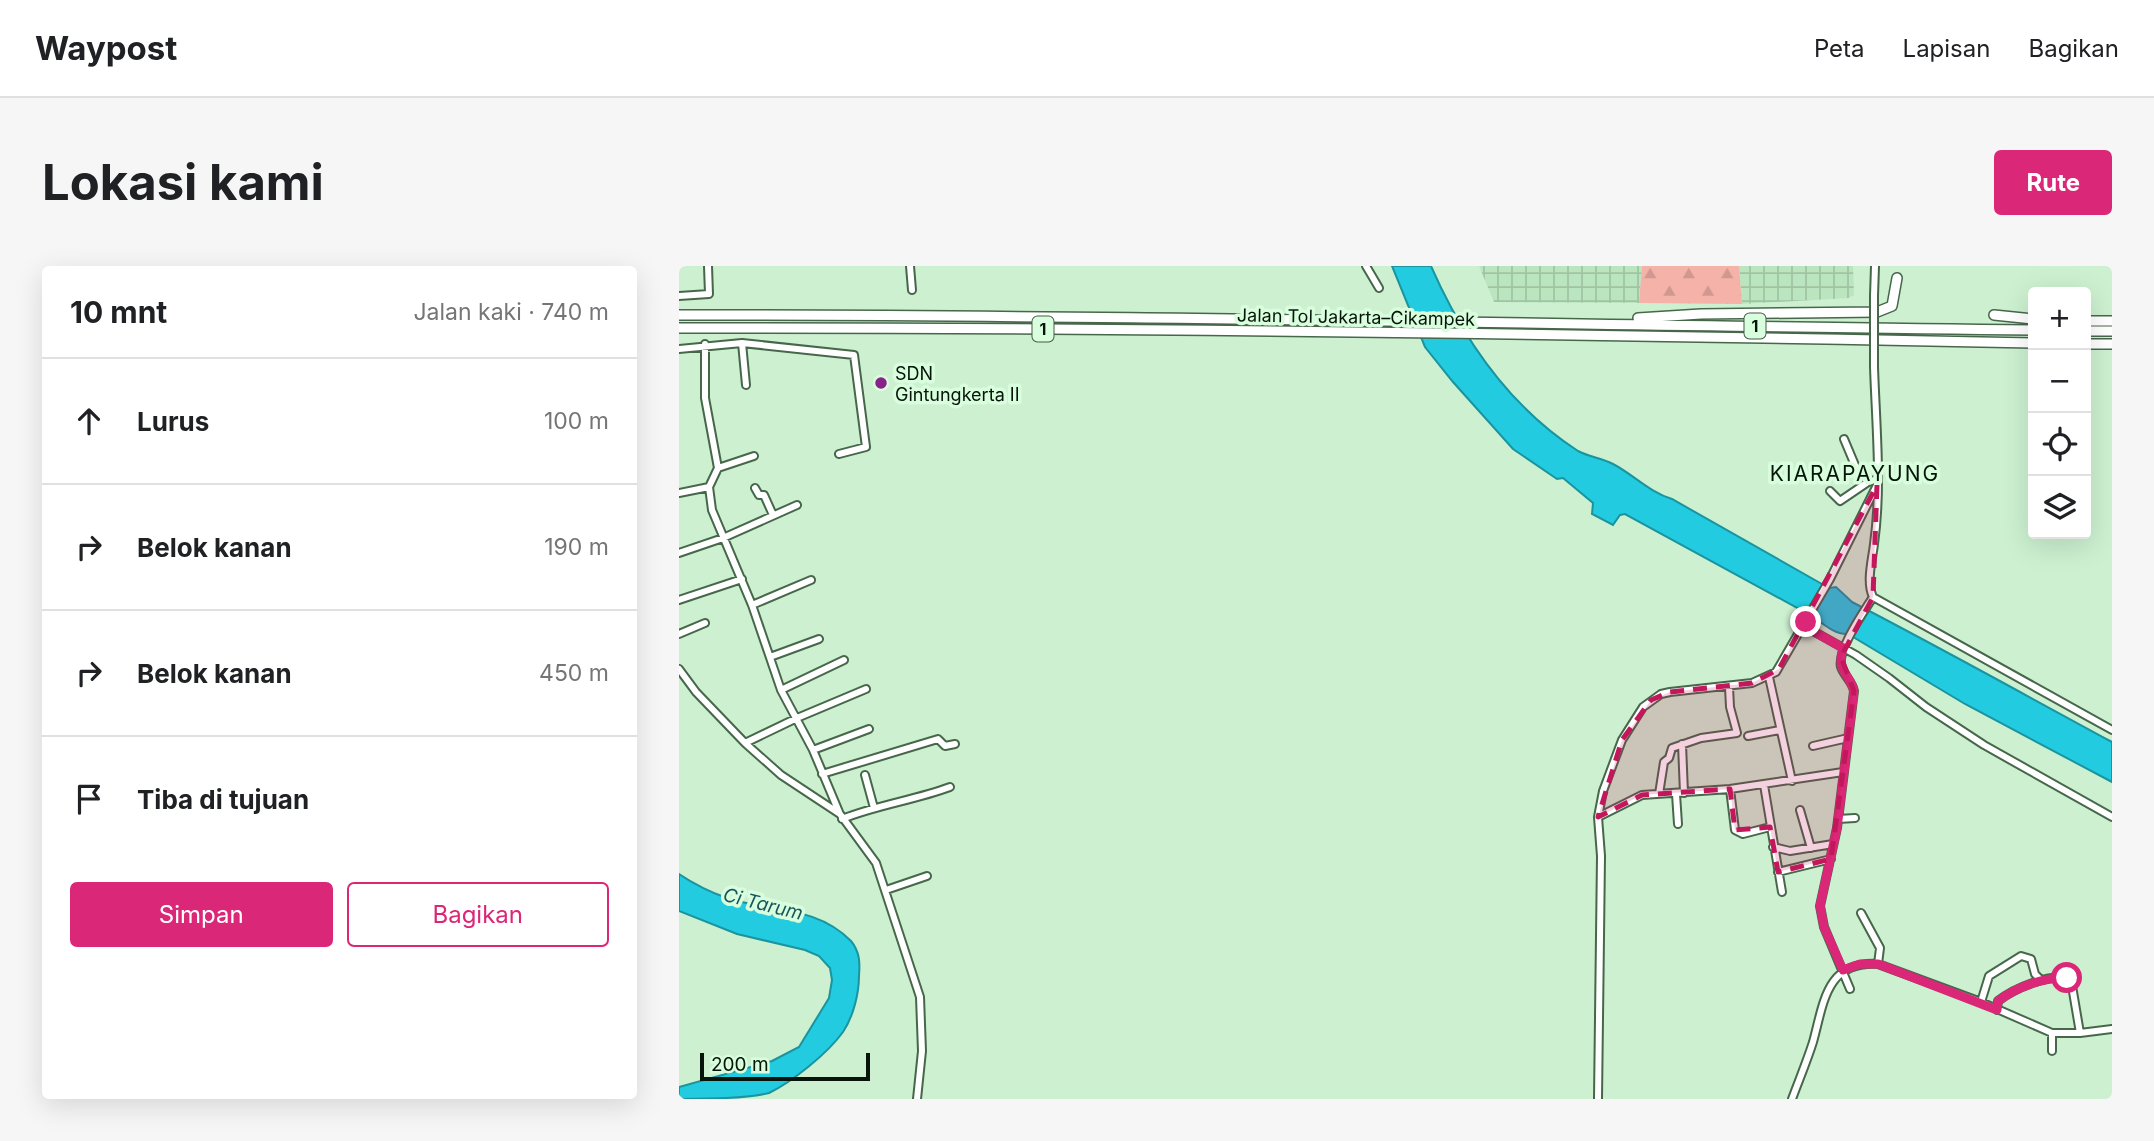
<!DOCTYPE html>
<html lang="id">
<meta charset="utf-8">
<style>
body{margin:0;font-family:Inter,sans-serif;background:#f6f6f6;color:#202124}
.controls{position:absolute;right:21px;top:21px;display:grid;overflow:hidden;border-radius:7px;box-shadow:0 7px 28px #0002}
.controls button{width:63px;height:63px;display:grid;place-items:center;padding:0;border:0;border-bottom:2px solid #e0e0e0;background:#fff;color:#202124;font:35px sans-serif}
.scale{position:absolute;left:21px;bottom:18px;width:170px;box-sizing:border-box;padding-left:7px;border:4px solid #071409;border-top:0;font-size:19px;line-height:24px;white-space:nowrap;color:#071409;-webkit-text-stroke:5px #d9fedd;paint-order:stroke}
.stop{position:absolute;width:21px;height:21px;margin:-16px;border:5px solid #db2777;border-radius:50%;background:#fff}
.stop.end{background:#db2777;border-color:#fff;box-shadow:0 2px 7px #0008}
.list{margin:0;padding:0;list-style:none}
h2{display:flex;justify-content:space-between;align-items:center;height:91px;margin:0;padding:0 28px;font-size:30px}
h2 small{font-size:23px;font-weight:400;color:#757577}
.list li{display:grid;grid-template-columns:46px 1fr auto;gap:21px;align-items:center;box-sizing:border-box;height:126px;padding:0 28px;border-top:2px solid #e0e0e0}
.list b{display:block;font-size:26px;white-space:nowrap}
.list em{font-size:23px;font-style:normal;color:#757577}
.actions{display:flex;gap:14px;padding:21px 28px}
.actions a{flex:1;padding:16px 0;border:2px solid #db2777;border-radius:7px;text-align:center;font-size:24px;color:#db2777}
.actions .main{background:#db2777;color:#fff}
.icon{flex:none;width:38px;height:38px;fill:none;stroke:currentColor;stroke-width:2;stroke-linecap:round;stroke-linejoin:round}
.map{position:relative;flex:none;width:1433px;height:833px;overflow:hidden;border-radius:7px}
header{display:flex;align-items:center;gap:42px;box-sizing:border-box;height:98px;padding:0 35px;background:#fff;border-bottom:2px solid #e0e0e0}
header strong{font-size:33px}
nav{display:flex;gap:38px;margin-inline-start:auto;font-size:24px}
.intro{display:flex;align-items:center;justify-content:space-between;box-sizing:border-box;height:168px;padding:0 42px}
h1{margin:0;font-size:49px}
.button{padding:18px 32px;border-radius:7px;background:#db2777;color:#fff;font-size:24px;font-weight:700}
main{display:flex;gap:42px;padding:0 42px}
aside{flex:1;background:#fff;border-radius:7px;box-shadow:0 7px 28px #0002}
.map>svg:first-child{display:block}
.industrial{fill:url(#industrial-grid)}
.forest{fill:url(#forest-firs)}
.water{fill:#22cbdf;stroke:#1a949f;stroke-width:2}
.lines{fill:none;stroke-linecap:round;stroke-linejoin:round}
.minor-casing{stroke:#47674b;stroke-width:10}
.highway-casing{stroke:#47674b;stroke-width:12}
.minor{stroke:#fff;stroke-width:6}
.highway{stroke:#fff;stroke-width:9}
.minor-bridge-casing{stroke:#47674b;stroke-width:10;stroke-linecap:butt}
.minor-bridge{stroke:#fff;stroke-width:6}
.route{stroke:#db2777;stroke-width:9}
.marked{fill:#c2185b;fill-opacity:0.2;stroke:#c2185b;stroke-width:5;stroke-dasharray:14 9;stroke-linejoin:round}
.poi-dot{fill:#89238a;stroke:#d9fedd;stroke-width:2.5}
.labels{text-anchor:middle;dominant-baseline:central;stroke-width:7;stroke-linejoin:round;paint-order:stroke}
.shield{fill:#d9fedd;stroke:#465a49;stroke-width:2}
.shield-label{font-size:16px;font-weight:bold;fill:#071409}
.street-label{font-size:18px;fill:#071409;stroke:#d9fedd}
.poi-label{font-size:18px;fill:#071409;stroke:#d9fedd;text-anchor:start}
.water-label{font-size:19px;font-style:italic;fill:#17565f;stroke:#d9fedd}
.quarter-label{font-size:21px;letter-spacing:2px;fill:#071409;stroke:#d9fedd}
</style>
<header>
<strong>Waypost</strong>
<nav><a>Peta</a><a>Lapisan</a><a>Bagikan</a></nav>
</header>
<div class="intro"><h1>Lokasi kami</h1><a class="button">Rute</a></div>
<main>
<aside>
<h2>10 mnt<small>Jalan kaki · 740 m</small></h2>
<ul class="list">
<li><svg class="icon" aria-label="ahead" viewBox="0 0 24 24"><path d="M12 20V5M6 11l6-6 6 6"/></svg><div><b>Lurus</b></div><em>100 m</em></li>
<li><svg class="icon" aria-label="right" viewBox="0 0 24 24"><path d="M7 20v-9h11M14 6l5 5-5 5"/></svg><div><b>Belok kanan</b></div><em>190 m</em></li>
<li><svg class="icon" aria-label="right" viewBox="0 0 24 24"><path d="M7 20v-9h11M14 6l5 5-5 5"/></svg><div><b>Belok kanan</b></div><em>450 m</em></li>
<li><svg class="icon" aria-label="arrive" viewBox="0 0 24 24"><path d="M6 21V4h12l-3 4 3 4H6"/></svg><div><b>Tiba di tujuan</b></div></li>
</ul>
<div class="actions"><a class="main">Simpan</a><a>Bagikan</a></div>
</aside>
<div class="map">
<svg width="1433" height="833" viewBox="0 0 1433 833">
<defs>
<pattern id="industrial-grid" width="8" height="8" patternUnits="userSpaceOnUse" patternTransform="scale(1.75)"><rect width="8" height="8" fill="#bbe5bf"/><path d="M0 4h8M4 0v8" fill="none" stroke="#9fc4a3"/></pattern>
<pattern id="forest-firs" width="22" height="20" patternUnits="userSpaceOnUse" patternTransform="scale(1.75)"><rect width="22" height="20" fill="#f4b2a8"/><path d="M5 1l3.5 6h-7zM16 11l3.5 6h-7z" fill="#d0988f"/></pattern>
</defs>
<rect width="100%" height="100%" fill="#ccf0d0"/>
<path class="industrial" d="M800 0H963L960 37 815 36Z
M1060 0H1174L1175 29 1170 32 1063 38Z"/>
<path class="forest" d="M963 0H1060L1063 38 960 37Z"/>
<path class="water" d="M713 0H752C784 73 831 141 899 185 910 191 923 192 934 198 955 209 970 226 993 233L1150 322 1157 321 1173 336C1260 381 1346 429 1433 476V516L1286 438 1169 368C1156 369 1143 357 1133 350L946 248 941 249 934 259 913 248 914 237 884 212 878 213 834 183 774 116 746 81Z
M0 608C15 618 31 626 48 632 90 646 137 639 172 675 181 686 181 697 180 710 180 728 174 751 164 766 149 787 113 816 90 827 67 833 26 833 0 833V821L93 795 120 781 150 732 153 714 151 702 140 690 126 684 58 668 0 645Z"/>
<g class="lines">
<defs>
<path id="minor" d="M231 0 233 24
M687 0 700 22
M0 30 30 28 29 0
M1195 30 1196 0
M63 77 67 119
M26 78V132L39 202 30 221 33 244 73 339 102 424 134 484 160 546
M0 83 63 77 175 89 187 181 160 188
M1195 101C1197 160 1203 220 1195 278 1193 295 1187 316 1194 331L1433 464
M1165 173 1178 204 1189 216
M39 202 75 190
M76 222 80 229H85L94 249
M1151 225 1161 235 1189 216 1199 213
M0 227 30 221
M0 287 44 272 118 239
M0 334 63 313
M73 339 132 314
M1125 360 1177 389 1210 412 1247 441 1305 479 1433 551
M0 368 26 357
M91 391 140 373
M0 403 17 426 66 477 102 509 161 548 197 597 241 731 243 785 238 833
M1090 411 1113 515
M102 424 165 394
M1069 470 1101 464
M66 477 118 452 187 423
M1003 478 1005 527
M1134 480 1169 472
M134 484 190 463
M143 508 259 473 266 480 276 478
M186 509 195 542
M1085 519 1103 626
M1051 523 1056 564 1064 568 1091 561
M980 528 985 496 990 492 993 482 1022 472 1058 467 1051 441 1050 421
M997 528 999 558
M1121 544 1132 582
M919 551 963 529 1051 523 1164 506
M163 553C198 539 236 534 271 521
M1159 553 1176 552
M1094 581 1111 585 1154 578
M1099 606 1152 593
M207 624 248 610
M1182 647 1201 682 1199 698
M1171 723 1145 661 1141 640 1158 562 1175 425C1173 415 1165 410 1162 401 1158 384 1184 347 1194 331
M1302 736 1310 710 1342 690 1352 693 1356 708 1362 714
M1318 744 1319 735C1334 723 1374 705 1392 714L1401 767
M1373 767V785
M919 833 922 590 919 551 924 525 943 474 964 441 982 428 991 426 1073 417 1097 406 1151 313 1198 219
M1113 833C1120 814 1128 795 1134 776 1145 736 1147 695 1199 698L1302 736 1373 767H1401L1433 763"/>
<path id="highway" d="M0 49C452 49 903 59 1354 64
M1315 49 1354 53
M959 52 1022 48 1198 46 1213 40 1218 12
M1407 55H1433
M0 62C451 61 903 68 1354 77
M1407 65H1433
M1407 78H1433"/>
</defs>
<use href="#minor" class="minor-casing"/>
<use href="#highway" class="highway-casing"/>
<use href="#minor" class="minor"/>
<use href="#highway" class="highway"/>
<defs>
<path id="minor-bridge" d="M1195 101V30"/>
</defs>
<use href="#minor-bridge" class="minor-bridge-casing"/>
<use href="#minor-bridge" class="minor-bridge"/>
</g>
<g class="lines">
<path class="route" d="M1127 356 1125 360 1164 382C1157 405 1170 406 1175 425L1158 562 1141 640 1145 661 1164 704 1181 698H1199L1318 744 1319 735C1338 721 1364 711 1388 712"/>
</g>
<path class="marked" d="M1198 219 1194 331 1162 391 1175 425 1152 593 1099 606 1091 561 1056 564 1051 523 963 529 919 551 943 474 972 434 991 426 1073 417 1100 403Z"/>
<circle class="poi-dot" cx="202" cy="117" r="7"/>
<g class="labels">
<g class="shield">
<rect x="1065.5" y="47.5" width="21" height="25" rx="5"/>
<rect x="353.5" y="50.5" width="21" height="25" rx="5"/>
</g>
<g class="shield-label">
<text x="1076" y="60">1</text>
<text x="364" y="63">1</text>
</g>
<g class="street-label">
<text transform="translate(677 51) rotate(1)">Jalan Tol Jakarta–Cikampek</text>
</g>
<g class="poi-label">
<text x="216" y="107">SDN<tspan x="216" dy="21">Gintungkerta II</tspan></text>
</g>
<g class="water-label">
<text transform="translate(84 638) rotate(14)">Ci Tarum</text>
</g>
<g class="quarter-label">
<text x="1176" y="207">KIARAPAYUNG</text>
</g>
</g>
</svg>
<div class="controls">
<button>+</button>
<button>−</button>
<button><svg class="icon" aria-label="locate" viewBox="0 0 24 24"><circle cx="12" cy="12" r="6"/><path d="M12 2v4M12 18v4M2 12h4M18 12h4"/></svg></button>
<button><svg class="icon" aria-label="layers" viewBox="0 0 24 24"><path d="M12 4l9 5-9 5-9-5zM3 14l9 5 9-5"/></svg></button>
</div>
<div class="scale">200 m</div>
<div class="stop" style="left:1388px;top:712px"></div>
<div class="stop end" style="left:1127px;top:356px"></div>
</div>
</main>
